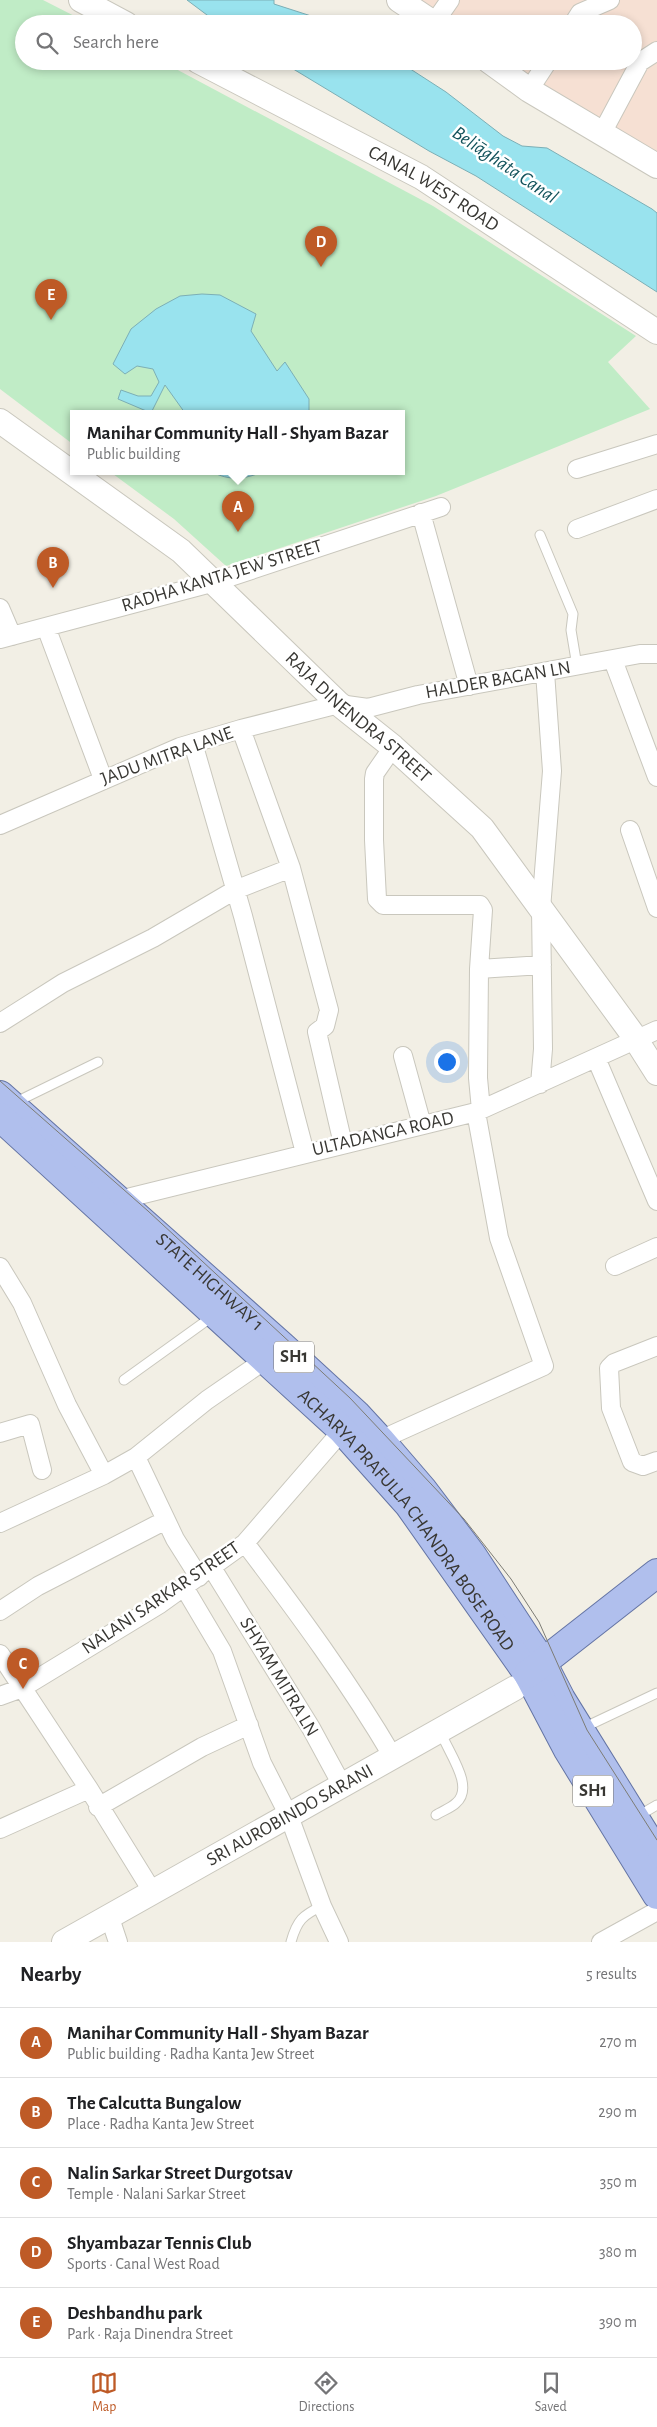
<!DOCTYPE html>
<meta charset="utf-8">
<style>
body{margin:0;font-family:"Alegreya Sans",sans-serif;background:#f6f6f6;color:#202124}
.you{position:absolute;left:446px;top:1061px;width:18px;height:18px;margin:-12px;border:4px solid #fff;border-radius:50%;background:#1a73e8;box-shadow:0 0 0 8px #1a73e833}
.badge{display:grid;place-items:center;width:32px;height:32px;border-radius:50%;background:#be5a26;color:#fff;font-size:16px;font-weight:700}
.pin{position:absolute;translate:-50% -41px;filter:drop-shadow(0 1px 2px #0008)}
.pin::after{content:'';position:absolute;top:26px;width:18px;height:15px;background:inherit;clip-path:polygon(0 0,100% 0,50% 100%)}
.popup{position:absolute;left:70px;top:410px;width:335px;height:65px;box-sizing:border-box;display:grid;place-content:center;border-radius:0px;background:#fff;filter:drop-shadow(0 1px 4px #0005);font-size:16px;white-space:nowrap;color:#757577}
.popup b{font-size:19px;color:#202124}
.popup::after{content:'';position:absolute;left:50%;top:100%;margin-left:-10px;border:10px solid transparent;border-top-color:#fff}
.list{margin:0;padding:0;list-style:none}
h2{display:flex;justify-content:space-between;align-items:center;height:65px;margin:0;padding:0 20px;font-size:21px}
h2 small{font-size:16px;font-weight:400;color:#757577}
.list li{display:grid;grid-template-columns:32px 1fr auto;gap:15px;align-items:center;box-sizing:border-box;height:70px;padding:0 20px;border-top:1px solid #e0e0e0}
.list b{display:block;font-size:19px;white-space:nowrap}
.list p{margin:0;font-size:16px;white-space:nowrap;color:#757577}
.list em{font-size:16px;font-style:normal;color:#757577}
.icon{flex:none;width:28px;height:28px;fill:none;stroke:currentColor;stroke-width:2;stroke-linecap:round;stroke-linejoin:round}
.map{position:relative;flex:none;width:657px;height:1942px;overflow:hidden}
.search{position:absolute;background:#fff;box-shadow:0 2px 8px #0003;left:15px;right:15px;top:15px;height:55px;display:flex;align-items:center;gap:12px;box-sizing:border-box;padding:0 18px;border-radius:28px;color:#757577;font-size:19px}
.sheet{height:415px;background:#fff}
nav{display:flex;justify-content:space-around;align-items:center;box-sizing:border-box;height:70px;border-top:1px solid #e0e0e0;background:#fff;font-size:14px;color:#757577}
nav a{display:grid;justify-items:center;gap:2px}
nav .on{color:#be5a26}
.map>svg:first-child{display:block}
.industrial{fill:#f6e0d3}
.green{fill:#c0ecc6}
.water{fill:#99e3ee;stroke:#7cafb6}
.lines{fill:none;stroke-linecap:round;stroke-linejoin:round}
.lane-casing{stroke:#c9c7bd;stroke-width:11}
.street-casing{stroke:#c9c7bd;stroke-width:20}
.secondary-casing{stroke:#c9c7bd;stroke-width:26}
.primary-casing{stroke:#6474a4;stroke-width:30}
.lane{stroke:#fff;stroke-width:9}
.street{stroke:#fff;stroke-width:18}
.secondary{stroke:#fff;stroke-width:24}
.primary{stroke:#b0bfed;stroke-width:28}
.tram{stroke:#7d7c75;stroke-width:1}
.labels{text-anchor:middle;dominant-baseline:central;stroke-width:5;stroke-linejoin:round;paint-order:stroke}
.shield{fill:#fff;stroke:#747370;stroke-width:1}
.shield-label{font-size:18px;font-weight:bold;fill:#383733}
.street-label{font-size:19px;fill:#383733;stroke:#fff}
.water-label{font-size:20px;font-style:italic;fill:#12525b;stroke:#fff}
</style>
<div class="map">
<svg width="657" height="1942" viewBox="0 0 657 1942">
<rect width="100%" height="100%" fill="#f2efe5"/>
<path class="industrial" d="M414 0H657V154L505 61H633V24H449Z"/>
<path class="green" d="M0 0H43L90 24H24V61H161L433 206 636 336 608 362 650 409 436 496 226 566 174 519 109 471H402V413H74V445L0 389Z"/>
<path class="water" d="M187 0H274V4L336 24H219Z
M280 61H398L446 92 503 136 522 146 547 148 652 209 657 213V292L476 176 429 151Z
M202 294 220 295 256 314 251 331 277 371 285 362 309 399V413H185L165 385 151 413 118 399 121 390 138 396H151L159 382 153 369 137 366 125 374 113 364 131 329 156 309 180 296Z
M210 471H265C245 479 231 482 210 471Z"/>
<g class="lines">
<defs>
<path id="lane" d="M540 535 573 614 571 630 577 666
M14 1103 98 1062
M124 1380 213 1316
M583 1728 657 1693
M436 1815C442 1811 451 1808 456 1803 476 1786 446 1750 440 1730
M638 1816 657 1805
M291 1942C297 1920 303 1915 322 1906"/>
<path id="street" d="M434 23 450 0
M573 24 580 13 610 0
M529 90 548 61
M601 135 640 62 657 51
M577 469 657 444
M421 513 469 686
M577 529 657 499
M0 608 12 636
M46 627 103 779
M0 639 215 582 441 507
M613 660 657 777
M241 729 291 868 329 1010 325 1026 317 1032 343 1144
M193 743 243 916 305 1153
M393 747 375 773 374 779V840L377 899 383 905H480L483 910 479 969
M0 825 180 747 241 729 339 704 368 708 418 695 640 654H657
M630 830 657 908
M0 1023 63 983 153 938 235 890 291 868
M403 1056 422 1125
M596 1058 657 1201
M540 1084 543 1049 541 909 552 771 545 672
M481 1110 478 1078 479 969 542 965
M111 1202 476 1112 657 1030
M615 1266 657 1247
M0 1267 22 1303 67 1405 104 1475
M657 1346 614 1363 609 1368 611 1408 632 1462 643 1466 657 1461
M0 1433 30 1424 42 1470
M380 1440 544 1366 499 1238 476 1112
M136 1457 175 1539 199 1577
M0 1523 104 1475 136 1457 207 1400 265 1360
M245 1543C298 1613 349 1682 393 1757
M212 1568 311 1728 343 1787
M184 1587 222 1651 262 1763 289 1816 322 1906 339 1942
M0 1611 38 1586 166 1520
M0 1654 89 1789 152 1891
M0 1696 22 1688 160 1604 245 1543 348 1424
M98 1807 202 1747 249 1725
M0 1829 89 1789
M109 1915 118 1942
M601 1942 657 1911"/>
<g id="secondary">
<path d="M81 0 126 24"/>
<path d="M399 0 435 24"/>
<path id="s1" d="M198 61 421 177 657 332"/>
<path d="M489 61 529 90 657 166"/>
<path id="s2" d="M0 421 181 551 339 704 393 747 482 828 631 1032 657 1073"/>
<path id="s3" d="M64 1942 515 1688"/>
</g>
<g id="primary">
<path id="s4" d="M0 1095 283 1347 356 1414 380 1440 423 1490 472 1555 542 1662 561 1699 657 1854"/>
<path id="s5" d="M0 1117 342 1430 409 1505 528 1674 568 1750 657 1895"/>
<path d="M528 1674 657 1573"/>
</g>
</defs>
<use href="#lane" class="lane-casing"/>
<use href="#street" class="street-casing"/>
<use href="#secondary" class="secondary-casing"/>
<use href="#primary" class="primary-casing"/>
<use href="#lane" class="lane"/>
<use href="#street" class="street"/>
<use href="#secondary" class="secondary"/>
<use href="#primary" class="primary"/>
<path class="tram" d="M0 1081 148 1211 350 1398 464 1519 511 1579 539 1622 587 1730 657 1840"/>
</g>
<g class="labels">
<g class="shield">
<rect x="274" y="1341.5" width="40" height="31" rx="4"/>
<rect x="573" y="1775.5" width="40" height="31" rx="4"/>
</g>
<g class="shield-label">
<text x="294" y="1357">SH1</text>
<text x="593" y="1791">SH1</text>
</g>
<g class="street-label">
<text stroke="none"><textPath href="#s1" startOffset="268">CANAL WEST ROAD</textPath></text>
<text transform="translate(222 576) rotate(-17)">RADHA KANTA JEW STREET</text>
<text transform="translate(498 680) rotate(-10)">HALDER BAGAN LN</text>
<text stroke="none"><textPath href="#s2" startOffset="466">RAJA DINENDRA STREET</textPath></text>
<text transform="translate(167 756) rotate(-20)">JADU MITRA LANE</text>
<text transform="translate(383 1134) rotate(-13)">ULTADANGA ROAD</text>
<text stroke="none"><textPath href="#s4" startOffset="281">STATE HIGHWAY 1</textPath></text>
<text stroke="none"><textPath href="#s5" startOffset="574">ACHARYA PRAFULLA CHANDRA BOSE ROAD</textPath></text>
<text transform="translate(161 1598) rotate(-34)">NALANI SARKAR STREET</text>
<text transform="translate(279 1677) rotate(59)">SHYAM MITRA LN</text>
<text stroke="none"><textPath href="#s3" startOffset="259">SRI AUROBINDO SARANI</textPath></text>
</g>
<g class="water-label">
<text transform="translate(505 165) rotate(34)">Beliāghāta Canal</text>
</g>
</g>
</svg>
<div class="you"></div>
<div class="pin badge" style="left:238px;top:532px">A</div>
<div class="popup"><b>Manihar Community Hall - Shyam Bazar</b>Public building</div>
<div class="pin badge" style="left:53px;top:588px">B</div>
<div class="pin badge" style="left:23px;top:1689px">C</div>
<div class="pin badge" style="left:321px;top:267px">D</div>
<div class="pin badge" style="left:51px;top:320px">E</div>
<div class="search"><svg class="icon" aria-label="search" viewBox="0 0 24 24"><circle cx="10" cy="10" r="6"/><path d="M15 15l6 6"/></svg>Search here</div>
</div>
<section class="sheet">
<h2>Nearby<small>5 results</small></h2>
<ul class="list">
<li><span class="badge">A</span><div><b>Manihar Community Hall - Shyam Bazar</b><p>Public building · Radha Kanta Jew Street</p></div><em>270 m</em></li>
<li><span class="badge">B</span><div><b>The Calcutta Bungalow</b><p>Place · Radha Kanta Jew Street</p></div><em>290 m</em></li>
<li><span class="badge">C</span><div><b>Nalin Sarkar Street Durgotsav</b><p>Temple · Nalani Sarkar Street</p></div><em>350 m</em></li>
<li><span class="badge">D</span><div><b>Shyambazar Tennis Club</b><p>Sports · Canal West Road</p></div><em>380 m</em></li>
<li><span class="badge">E</span><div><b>Deshbandhu park</b><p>Park · Raja Dinendra Street</p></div><em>390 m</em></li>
</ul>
</section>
<nav>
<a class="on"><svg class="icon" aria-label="map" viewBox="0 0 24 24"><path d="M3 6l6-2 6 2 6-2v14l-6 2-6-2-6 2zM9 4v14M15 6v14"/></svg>Map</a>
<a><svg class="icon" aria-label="directions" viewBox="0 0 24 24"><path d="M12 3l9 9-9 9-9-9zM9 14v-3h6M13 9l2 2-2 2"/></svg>Directions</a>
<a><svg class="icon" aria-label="saved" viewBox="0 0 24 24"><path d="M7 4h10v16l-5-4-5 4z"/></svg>Saved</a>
</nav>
